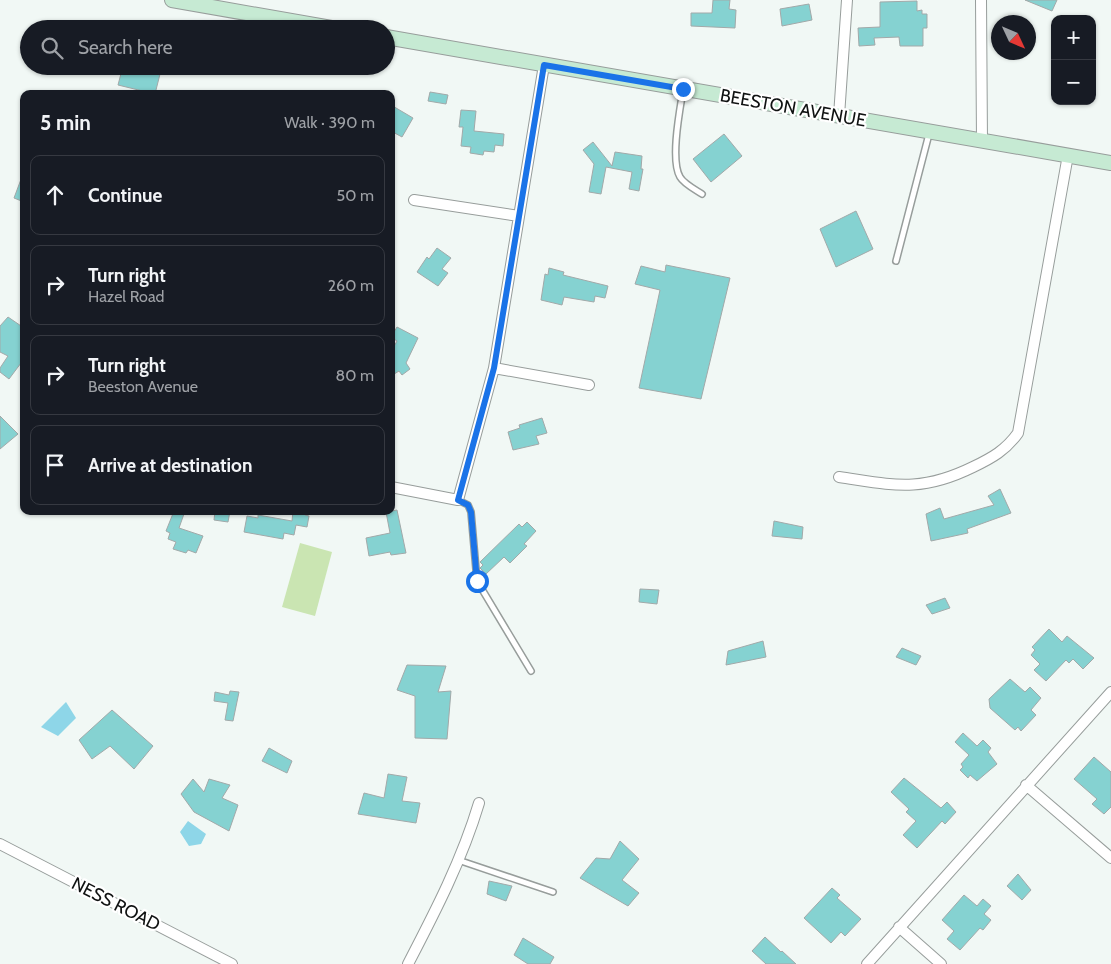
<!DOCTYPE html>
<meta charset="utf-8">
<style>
body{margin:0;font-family:Cabin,sans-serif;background:#20242c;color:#f1f3f6}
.controls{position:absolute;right:15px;top:15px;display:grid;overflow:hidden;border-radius:10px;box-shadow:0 1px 4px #0004}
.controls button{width:45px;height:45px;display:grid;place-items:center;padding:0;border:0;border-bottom:1px solid #363941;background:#171b24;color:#f1f3f6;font:25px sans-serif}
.compass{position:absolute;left:991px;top:15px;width:45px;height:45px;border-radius:50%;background:#171b24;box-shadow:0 1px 4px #0004;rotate:134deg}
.stop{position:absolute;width:15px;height:15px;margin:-11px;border:4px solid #1a73e8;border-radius:50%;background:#fff}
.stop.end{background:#1a73e8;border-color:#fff;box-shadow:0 1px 5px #0008}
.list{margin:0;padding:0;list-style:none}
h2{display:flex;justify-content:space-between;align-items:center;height:65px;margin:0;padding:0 20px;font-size:21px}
h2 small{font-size:16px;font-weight:400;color:#9ea1a6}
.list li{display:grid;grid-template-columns:32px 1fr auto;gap:15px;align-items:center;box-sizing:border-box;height:80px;margin:0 10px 10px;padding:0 10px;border:1px solid #363941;border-radius:10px}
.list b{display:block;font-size:19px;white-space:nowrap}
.list p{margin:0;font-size:16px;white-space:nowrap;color:#9ea1a6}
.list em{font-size:16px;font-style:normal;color:#9ea1a6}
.icon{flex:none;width:28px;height:28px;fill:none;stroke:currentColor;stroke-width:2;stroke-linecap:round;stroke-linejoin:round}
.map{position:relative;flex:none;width:1111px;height:964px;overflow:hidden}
.search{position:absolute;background:#171b24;box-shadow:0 1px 4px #0004;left:20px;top:20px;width:375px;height:55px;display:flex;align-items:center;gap:12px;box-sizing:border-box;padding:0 18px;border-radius:28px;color:#9ea1a6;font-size:19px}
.panel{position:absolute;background:#171b24;box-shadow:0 1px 4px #0004;left:20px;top:90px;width:375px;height:425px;border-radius:10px}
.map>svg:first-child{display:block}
.green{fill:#cae5b2}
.water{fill:#8ed6e8}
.building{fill:#85d2d1;stroke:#a2a9a9}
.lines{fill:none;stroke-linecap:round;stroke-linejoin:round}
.lane-casing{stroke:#979d9b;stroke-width:8}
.street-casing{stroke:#979d9b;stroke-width:12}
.secondary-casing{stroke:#979d9b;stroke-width:16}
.lane{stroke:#fff;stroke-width:5}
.street{stroke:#fff;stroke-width:10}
.secondary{stroke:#c6ead3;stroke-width:14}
.route{stroke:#1a73e8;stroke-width:6}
.labels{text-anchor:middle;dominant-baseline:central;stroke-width:4.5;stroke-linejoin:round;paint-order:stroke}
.street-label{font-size:18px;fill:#101212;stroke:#fff}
</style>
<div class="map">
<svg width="1111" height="964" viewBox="0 0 1111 964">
<rect width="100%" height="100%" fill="#f1f8f5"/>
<path class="green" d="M300 543 332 552 315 616 282 607Z"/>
<path class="water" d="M66 702 76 718 58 736 41 727Z
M188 821 206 834 201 844 189 846 180 832Z"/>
<path class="building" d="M713 0H730L729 9 736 10 735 28 691 26V13H712Z
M1025 0H1057L1052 11Z
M917 1V11L922 10V14H927V28H923V46H900L899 37 874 38 875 45 859 46 858 28 880 27V2Z
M809 4 812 20 782 26 780 9Z
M123 66H162L155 94 118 85Z
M430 92 448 95 446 104 428 101Z
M391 105 413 118 402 137 391 131Z
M461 110 476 111 474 131 504 134 503 146 495 145 494 152 484 151 483 155 470 153 471 147 461 146 463 127H459Z
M724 134 742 156 711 182 693 159Z
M593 142 612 166 615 152 642 156 641 169H643L639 191 629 189 632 172 606 167 601 194 589 192 594 164 583 150Z
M23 174H24V202L14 198Z
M856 211 873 249 836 267 820 229Z
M437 248 451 258 442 269 448 273 438 286 417 272 427 257 429 259Z
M666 265 730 278 701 399 639 388 660 290 635 284 641 266 665 272Z
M549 268 564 272 563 275 608 286 605 298 595 296 594 302 564 297 562 305 541 300 545 274 548 275Z
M8 317 24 328V359L9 379 0 372V368L8 356 0 352V326Z
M397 327 418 338 406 363 410 369 402 375 399 371 391 376V352L397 341 391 337Z
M0 416 18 434 0 449Z
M542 418 547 433 536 436 539 444 513 450 508 432 520 428 519 425Z
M1000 489 1011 513 967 529 968 533 931 541 926 514 940 508 944 519 994 505 988 496Z
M397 510 406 553 391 555 390 552 369 556 366 538 390 533 386 512Z
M174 511H185L179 528 203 536 196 553 188 550 186 553 173 549 176 542 168 539 170 533 166 531Z
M215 511H230L228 522 214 520Z
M293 511H305V515L309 516 307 527 296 525 294 535 284 533 283 539 244 532 247 516 258 518V515L292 521Z
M774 521 803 527 802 539 772 536Z
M527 522 536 531 524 544 527 546 510 563 504 557 486 574 480 568 483 565 480 562 519 524 522 527Z
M640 589 659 590 657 604 639 602Z
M945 598 950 608 932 614 926 605Z
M1049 629 1062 642 1067 636 1094 658 1083 669 1073 659 1069 663 1066 660 1046 681 1034 670 1040 664 1031 655 1035 650 1032 647Z
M763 641 766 657 726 665 728 651Z
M902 648 921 656 916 665 896 657Z
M407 665 446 666 438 692 451 691 447 739 415 738V696L397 690Z
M1010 679 1025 692 1030 687 1041 698 1031 710 1036 715 1021 731 1018 727 1015 730 990 708 989 699Z
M230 691 239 692 233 721 225 720 228 703 214 701 215 692 229 695Z
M112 710 153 746 134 769 110 746 92 759 79 740Z
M963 733 977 746 983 740 991 748 988 752 997 764 977 781 970 775 968 778 960 770 963 767 961 764 969 755 955 742Z
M269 748 292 761 287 773 262 761Z
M1094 757 1111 772V807L1104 814 1092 804 1097 799 1074 779Z
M388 774 407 777 402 801 420 803 416 823 358 814 364 793 384 798Z
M904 778 941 808 947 802 956 812 945 824 942 821 917 848 903 835 916 821 906 812 909 809 891 792Z
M193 779 204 792 209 779 230 785 222 798 238 805 229 831 194 812 181 794Z
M620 841 639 859 622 880 639 893 628 906 580 878 596 858 610 859Z
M1018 874 1031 890 1022 900 1007 886Z
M489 881 512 886 506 901 487 894Z
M832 888 840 895 837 898 861 919 845 936 841 932 831 943 804 918Z
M964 895 977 906 983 899 991 906 984 914 991 920 983 930 980 928 960 950 947 939 954 931 942 920Z
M765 937 781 952 782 951 796 964H766L752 951Z
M523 938 554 957 550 964H528L514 955Z"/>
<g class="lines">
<defs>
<path id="lane" d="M683 90C680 109 670 160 680 177 684 184 696 190 702 194
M896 261 929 134
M458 500 468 505 471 512 477 581 531 671
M458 860 553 892"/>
<path id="street" d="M981 0 982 141
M839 116 847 0
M414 200 519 216
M494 368 589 385
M839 477C894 485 920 493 973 467 992 458 1006 450 1018 433L1068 155
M391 487 458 500 494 368 544 65
M1026 785 1111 858
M0 844 232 964
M899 927 941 964
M408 964C435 912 462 860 479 803
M867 964 1111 692"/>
<path id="secondary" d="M172 0 337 29
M386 37 1111 163"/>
</defs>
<use href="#lane" class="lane-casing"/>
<use href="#street" class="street-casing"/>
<use href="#secondary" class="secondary-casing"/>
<use href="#lane" class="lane"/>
<use href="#street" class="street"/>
<use href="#secondary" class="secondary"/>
</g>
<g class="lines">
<path class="route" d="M477 581 471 512 468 505 458 500 494 368 544 65 683 89"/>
</g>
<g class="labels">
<g class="street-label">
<text transform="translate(793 108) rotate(10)">BEESTON AVENUE</text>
<text transform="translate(116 904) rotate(27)">NESS ROAD</text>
</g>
</g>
</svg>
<div class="controls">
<button>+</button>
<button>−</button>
</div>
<svg class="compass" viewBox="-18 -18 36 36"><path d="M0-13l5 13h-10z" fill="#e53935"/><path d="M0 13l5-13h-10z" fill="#9ea1a6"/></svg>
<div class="stop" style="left:477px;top:581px"></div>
<div class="stop end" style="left:683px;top:89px"></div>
<div class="search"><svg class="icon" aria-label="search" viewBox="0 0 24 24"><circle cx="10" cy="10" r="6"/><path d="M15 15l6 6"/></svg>Search here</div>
<section class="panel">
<h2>5 min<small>Walk · 390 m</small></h2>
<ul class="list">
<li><svg class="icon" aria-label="ahead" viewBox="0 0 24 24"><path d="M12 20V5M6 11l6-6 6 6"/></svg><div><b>Continue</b></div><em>50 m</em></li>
<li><svg class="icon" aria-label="right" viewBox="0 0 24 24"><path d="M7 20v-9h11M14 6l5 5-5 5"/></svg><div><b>Turn right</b><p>Hazel Road</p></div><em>260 m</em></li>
<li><svg class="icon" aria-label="right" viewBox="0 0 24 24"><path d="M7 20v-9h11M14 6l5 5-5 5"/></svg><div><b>Turn right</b><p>Beeston Avenue</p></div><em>80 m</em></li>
<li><svg class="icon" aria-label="arrive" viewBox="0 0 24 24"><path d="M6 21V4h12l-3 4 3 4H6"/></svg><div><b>Arrive at destination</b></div></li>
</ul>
</section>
</div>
